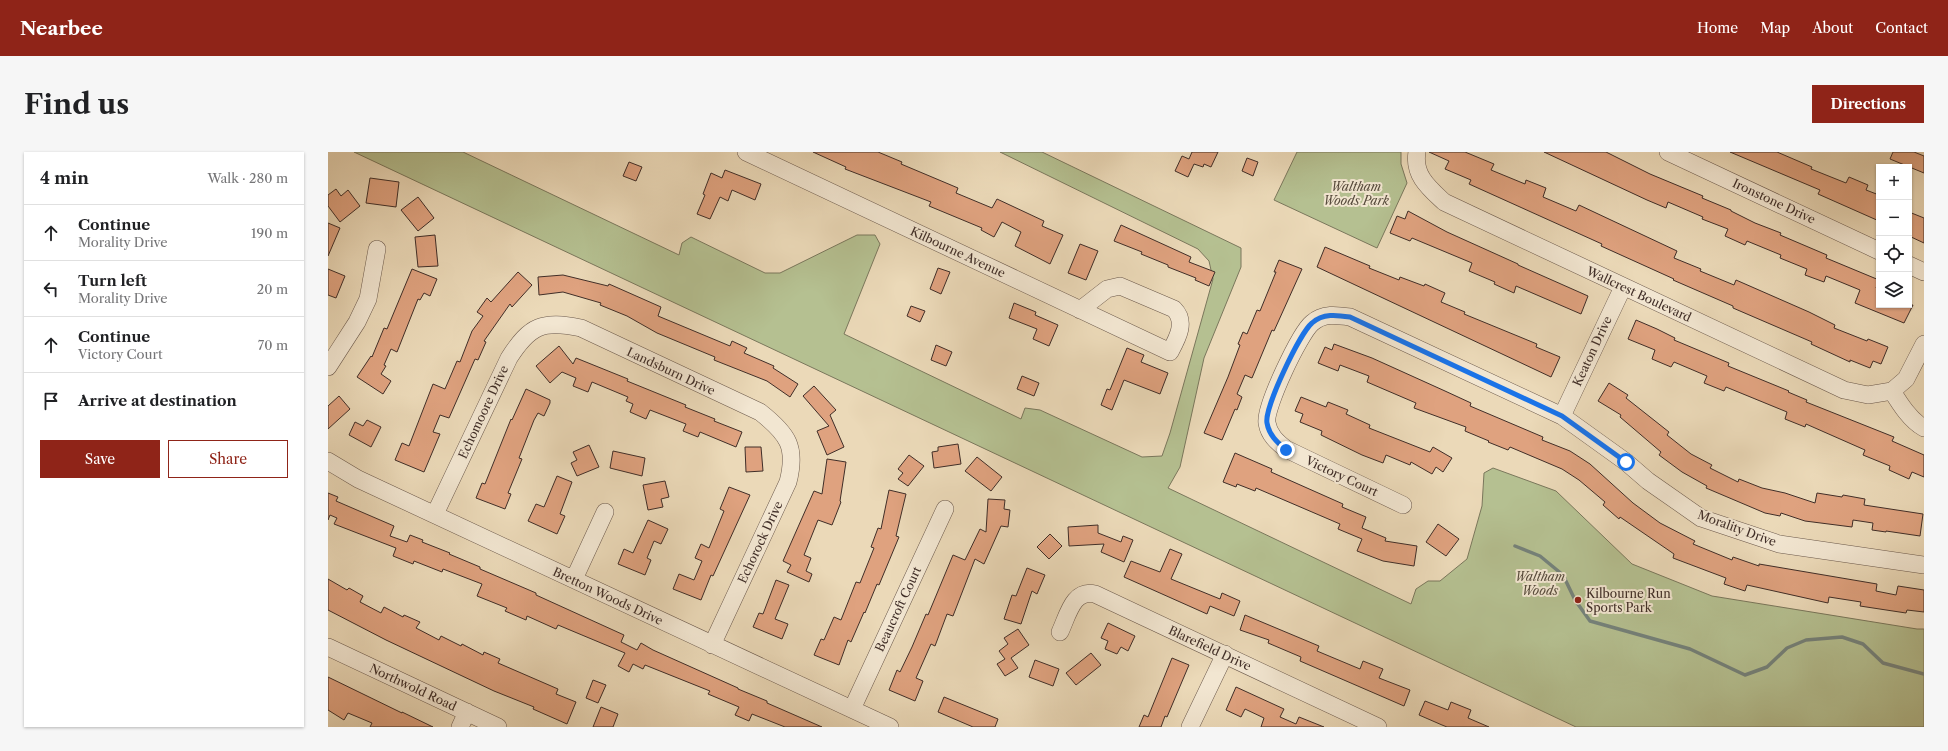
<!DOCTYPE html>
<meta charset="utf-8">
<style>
body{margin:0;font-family:"Libre Caslon Text",serif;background:#f6f6f6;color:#202124}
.controls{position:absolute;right:12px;top:12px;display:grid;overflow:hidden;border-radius:0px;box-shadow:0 1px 3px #0004}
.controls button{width:36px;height:36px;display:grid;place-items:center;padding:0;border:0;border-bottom:1px solid #e0e0e0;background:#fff;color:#202124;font:20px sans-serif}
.stop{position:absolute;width:12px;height:12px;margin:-9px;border:3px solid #1a73e8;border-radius:50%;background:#fff}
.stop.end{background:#1a73e8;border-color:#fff;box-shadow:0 1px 4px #0008}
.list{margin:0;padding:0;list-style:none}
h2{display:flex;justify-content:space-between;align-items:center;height:52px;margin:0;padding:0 16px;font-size:17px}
h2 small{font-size:13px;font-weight:400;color:#757577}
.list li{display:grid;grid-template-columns:26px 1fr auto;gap:12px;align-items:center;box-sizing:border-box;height:56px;padding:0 16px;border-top:1px solid #e0e0e0}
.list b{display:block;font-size:15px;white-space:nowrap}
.list p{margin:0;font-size:13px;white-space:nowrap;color:#757577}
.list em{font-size:13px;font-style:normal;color:#757577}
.actions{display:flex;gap:8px;padding:12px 16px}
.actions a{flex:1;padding:9px 0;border:1px solid #8f2418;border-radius:0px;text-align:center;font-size:14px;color:#8f2418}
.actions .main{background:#8f2418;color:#fff}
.icon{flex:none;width:22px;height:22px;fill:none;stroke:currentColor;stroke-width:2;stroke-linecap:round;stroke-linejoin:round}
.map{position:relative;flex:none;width:1596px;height:575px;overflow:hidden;border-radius:0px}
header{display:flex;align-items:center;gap:24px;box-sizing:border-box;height:56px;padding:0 20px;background:#8f2418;color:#fff}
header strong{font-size:19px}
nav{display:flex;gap:22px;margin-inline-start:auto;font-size:14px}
.intro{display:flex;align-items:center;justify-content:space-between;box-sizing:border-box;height:96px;padding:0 24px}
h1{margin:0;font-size:28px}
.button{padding:10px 18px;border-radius:0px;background:#8f2418;color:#fff;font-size:14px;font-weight:700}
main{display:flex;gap:24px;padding:0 24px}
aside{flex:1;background:#fff;border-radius:0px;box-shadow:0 1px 3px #0004}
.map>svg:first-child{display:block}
.green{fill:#b5c091;stroke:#7a775c}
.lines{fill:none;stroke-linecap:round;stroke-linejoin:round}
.stream{stroke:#75827b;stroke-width:3.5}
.building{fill:#dfa27f;stroke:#402e28}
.minor-casing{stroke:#6b594c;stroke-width:18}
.minor{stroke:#f2e6d1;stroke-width:17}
.route{stroke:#1a73e8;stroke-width:5}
.poi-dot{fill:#8f2418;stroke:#f2e6d1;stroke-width:1.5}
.labels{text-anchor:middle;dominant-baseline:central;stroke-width:4;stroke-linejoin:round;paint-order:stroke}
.park-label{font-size:12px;font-style:italic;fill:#574b3d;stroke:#f2e6d1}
.street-label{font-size:12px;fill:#402e28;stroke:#f2e6d1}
.poi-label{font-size:12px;fill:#402e28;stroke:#f2e6d1;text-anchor:start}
</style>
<header>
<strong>Nearbee</strong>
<nav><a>Home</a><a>Map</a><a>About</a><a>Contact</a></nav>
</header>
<div class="intro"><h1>Find us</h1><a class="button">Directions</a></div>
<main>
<aside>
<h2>4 min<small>Walk · 280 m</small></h2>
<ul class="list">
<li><svg class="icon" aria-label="ahead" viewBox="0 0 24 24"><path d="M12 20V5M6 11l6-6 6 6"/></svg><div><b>Continue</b><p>Morality Drive</p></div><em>190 m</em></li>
<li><svg class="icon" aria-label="left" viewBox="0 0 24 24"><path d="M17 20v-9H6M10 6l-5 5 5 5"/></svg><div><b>Turn left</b><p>Morality Drive</p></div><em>20 m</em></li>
<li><svg class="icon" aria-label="ahead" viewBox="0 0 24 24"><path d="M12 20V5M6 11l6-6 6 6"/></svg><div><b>Continue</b><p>Victory Court</p></div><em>70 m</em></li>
<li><svg class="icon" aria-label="arrive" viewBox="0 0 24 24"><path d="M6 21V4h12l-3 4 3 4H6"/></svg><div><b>Arrive at destination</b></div></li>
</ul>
<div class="actions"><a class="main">Save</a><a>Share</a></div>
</aside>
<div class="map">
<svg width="1596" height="575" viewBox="0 0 1596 575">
<rect width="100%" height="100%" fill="#ebd9b8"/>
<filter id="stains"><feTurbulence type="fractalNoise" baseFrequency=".005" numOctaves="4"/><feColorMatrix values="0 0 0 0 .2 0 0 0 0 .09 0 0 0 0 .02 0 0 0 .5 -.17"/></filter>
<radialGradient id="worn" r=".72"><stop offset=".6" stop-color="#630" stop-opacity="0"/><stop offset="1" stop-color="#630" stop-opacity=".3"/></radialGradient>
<path class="green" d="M26 0H135L351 103 354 91 363 85 437 121H452L529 83H547L552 92 516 182 693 267 697 256 712 258 814 305 834 304 842 281 885 127 881 109 870 97 672 0H714L913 96V115L876 206 852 315 840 336 1083 452 1088 437 1100 429H1112L1139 407 1154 354 1156 321 1165 316 1228 339 1304 412 1384 444 1589 477H1596V575H1248Z
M969 0H1073V12L1079 31 1049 96 946 48Z"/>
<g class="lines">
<path class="stream" d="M1187 394 1212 404 1235 423 1247 448 1262 469 1362 497 1417 523 1439 515 1459 496 1478 488 1514 485 1535 492 1555 511 1596 522"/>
</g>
<path class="building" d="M485 0H550L574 10 573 12 630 36 628 41 664 56 669 47 716 69 714 74 735 83 722 112 687 94 693 80 674 70 666 85 653 78 654 76 601 54 603 50 517 17 518 15Z
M864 0H890L883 15 876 12 875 15 866 12 860 25 847 19 854 4 861 7Z
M1101 0H1137L1166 12 1163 18 1197 32 1198 28 1218 36 1215 45 1248 59 1251 53 1349 99 1346 106 1373 117 1372 119 1406 133 1408 128 1481 160 1507 173 1506 176 1539 189 1540 187 1560 195 1553 212 1545 209 1542 216 1522 208V210L1483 192 1484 190 1405 156V154L1345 128 1346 127 1273 94 1274 92 1141 32 1143 28 1117 17 1121 9Z
M1216 0H1278L1322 22 1375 44 1374 46 1403 58V59L1427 71 1453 81 1452 83 1499 103 1498 106 1551 128 1548 136 1551 138V153H1585L1576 171 1527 151 1532 138 1498 124 1496 130 1477 123 1479 117 1452 106 1453 103 1419 89 1417 93 1397 84 1400 77 1374 67 1375 65 1340 50 1338 56 1319 48Z
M1402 0H1449L1484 15 1483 17 1518 31 1521 25 1540 33 1538 38 1551 43V69L1490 42 1492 38Z
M1565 0H1586L1596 4V21L1562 7Z
M919 6 930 10 925 24 914 19Z
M301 10 314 15 308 29 295 24Z
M397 18 433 32 427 48 404 38 400 49 392 45 382 67 369 62 377 43 375 42 383 21 394 26Z
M42 26 71 30 68 55 38 51Z
M8 37 13 44 20 38 32 54 12 70 0 54V43Z
M90 45 106 66 90 79 73 58Z
M1080 59 1119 80 1190 112V113L1260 144 1253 162 1188 134 1186 141 1166 132 1167 130 1141 119 1144 111 1084 86 1082 89 1062 81 1069 64 1077 67Z
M1581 60 1596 66V91L1581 84Z
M0 71 12 76 0 104Z
M793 73 863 105 861 110 887 120 881 134 867 128 868 126 840 115V113L813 102 814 100 786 89Z
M107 83 110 114 90 115 87 85Z
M752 92 770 99 758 128 740 121Z
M997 95 1042 114 1041 116 1071 128 1072 125 1096 134 1097 132 1117 141 1113 150 1137 160 1136 162 1209 192 1208 195 1232 205 1223 225 989 115Z
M951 108 974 117 946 179 944 178 924 226 917 223 909 242 914 245 909 258 907 257 894 288 876 281 900 225 912 193 910 192 915 180 919 182 929 158 932 159 948 120H946Z
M610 116 622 120 613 142 602 137Z
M0 117 17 124 8 146 0 143Z
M84 117 109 127 102 144 96 141 92 148 90 147 69 200 63 197 56 213 58 214 53 222 63 229 55 242 29 225 43 204 44 205 56 176 59 177Z
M190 120 204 133 184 155 182 152 156 189 158 190 150 208 147 207 121 266 112 263 105 280 112 282 96 320 67 308 74 291 81 294 105 232 117 237 129 209 132 210 144 179 155 164 149 160 159 146 163 150Z
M235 123 280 134 281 132 333 155 330 164 402 194 404 189 419 196 416 201 446 214 445 216 470 232 462 245 439 229 386 208 387 205 329 181 299 164 272 153 273 151 235 140 211 143 210 125Z
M686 151 708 160 707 163 730 173 721 194 705 187 709 177 681 166Z
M583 154 597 159 592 170 579 164Z
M1308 168 1329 177 1347 186 1346 188 1401 211 1400 214 1461 239 1460 240 1479 248 1478 250 1566 285 1564 289 1596 303V325L1584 320 1581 327 1561 318 1562 314 1535 303 1537 298 1478 272 1477 275 1457 267 1459 260 1398 235 1396 239 1376 231 1379 224 1346 210 1343 215 1324 207 1327 198 1300 187Z
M1006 192 1044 206 1117 239 1143 251 1142 254 1215 285 1214 288 1242 299 1262 312 1305 351 1332 371 1367 389 1365 392 1404 408 1405 405 1431 414V412L1549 432 1548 439 1568 443 1570 434 1596 438V460L1579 458 1578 461 1532 454 1533 450 1501 445 1500 451 1419 433 1417 439 1396 432 1398 426 1345 406 1346 402 1292 365 1291 367 1275 353 1277 350 1251 328 1234 317 1182 295 1180 298 1160 290 1161 289 1137 279 1138 275 1086 256 1088 251 1039 230 1041 224 1012 213 1010 219 990 211 997 195 1004 198Z
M608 193 624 200 618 214 603 208Z
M231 194 245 212 248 206 300 227 299 229 358 253 357 255 387 267 386 269 414 280 408 295 372 280 370 285 355 279 358 272 322 258 318 267 302 260 305 252 298 249 300 245 264 230 260 240 245 234 248 226 234 220 222 231 208 214Z
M799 196 816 203 813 210 840 221 832 242 796 228 784 258 773 253 779 237 782 238Z
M694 224 711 231 706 244 689 237Z
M1281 231 1300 243 1298 246 1341 280 1339 283 1363 302 1384 313 1382 316 1410 330 1411 327 1434 336 1457 341 1487 351 1489 341 1514 345 1515 343 1537 347 1536 353 1595 362 1592 384 1558 379V380L1544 378 1545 371 1525 368 1524 375 1477 369 1453 361 1452 364 1437 361 1378 336 1379 334 1354 320 1331 303 1333 300 1292 265 1293 263 1270 249Z
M486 234 508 258 502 263 516 295 499 303 489 279 501 274 475 244Z
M198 237 222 248V251L216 264 210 261 206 268 191 306 194 307 180 341 183 342 177 357 148 346 154 331 157 332 183 267 184 268Z
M11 244 22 257 0 277V254Z
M973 245 998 255 1000 250 1020 258 1018 262 1042 273 1041 276 1102 300 1105 295 1124 306 1115 320 1108 315 1104 322 1083 310 1082 313 1058 303 1055 311 1034 303 993 283 994 279 972 270 975 262 967 259Z
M39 268 53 275 43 295 21 283 27 270 35 274Z
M630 292 633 312 606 316 604 300 610 299V295Z
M261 293 271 315 249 324 243 311 249 308 245 300Z
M417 295H433L435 319 418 320Z
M285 299 317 306 314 324 282 316Z
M907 301 944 317 943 320 1015 352 1014 355 1038 365 1034 376 1058 386 1057 389 1089 394 1086 414 1055 409 1029 399 1034 387 1010 377 1012 372 928 336 927 339 909 332 908 335 895 330Z
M581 303 596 314 580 334 570 327 575 321 570 317Z
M649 305 674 325 663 339 637 319Z
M499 307 518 310 512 349 513 350 504 373 490 368 476 403 483 406 478 419 484 422 481 430 459 420 463 413 455 409 486 339 494 342Z
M229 324 244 330 232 362 237 364 229 382 200 369 208 352 216 355Z
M337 329 341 345 333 347 335 355 320 358 315 333Z
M401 335 422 343 385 424 383 423 373 448 345 437 351 422 366 428 374 409 367 406 373 392 381 396 396 359 392 357Z
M561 338 578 342 568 384 571 385 551 433 549 432 537 461 536 460 523 490 520 488 511 513 486 503 493 487 496 488 506 465 513 468 528 430 532 431 546 396 543 395 550 376 553 377Z
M0 341 10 345 8 349 66 374 62 384 79 390 82 383 95 388 94 390 122 401 121 402 152 415V417L208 441V443L296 483 293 490 309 498 313 491 325 498 410 536V537L439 549V551L494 575H457L424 562 421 569 407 563 411 555 380 542 382 539 317 513 315 517 305 512 301 520 290 514 297 501 230 473 228 477 199 464 198 468 177 459 179 456 149 444 154 432 115 417 114 420 86 409 85 412 65 404 68 396 6 372 9 366 2 363 0 368Z
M660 347 677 348 676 357 682 358 680 375 673 374 656 412 647 407 625 464 619 462 607 494 603 492 588 526 595 529 587 549 561 538 569 518 572 520 584 495 598 462 600 463 625 403 637 408 652 377 658 380Z
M320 368 340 377 333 392 326 389 319 406 323 408 317 423 290 412 296 397 305 401Z
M1110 372 1131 387 1118 404 1098 390Z
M770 373V381L793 390 795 384 805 388 796 410 773 400 776 392 741 394 740 375Z
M722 382 734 394 721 407 709 395Z
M842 397 854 402 843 427 892 447 894 441 912 449 906 464 882 454 879 462 796 425 803 409 832 420Z
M699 416 717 423 709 442 704 439 693 472 676 467 684 443 688 444Z
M0 427 19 438 21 436 35 444 32 450 53 461 56 455 75 465 76 463 92 470 88 476 111 488 113 484 133 494 134 492 155 503 156 500 172 507 170 511 230 537 228 542 248 550 239 572 205 557 206 555 166 539 58 488 0 458Z
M448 428 461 433 447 467 460 472 454 487 425 475 431 461 435 462Z
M917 463 991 494 989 499 1032 517 1035 509 1055 517 1051 526 1082 538 1076 554 972 509 973 505 940 491 941 488 912 478Z
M780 471 807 484 800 499 793 495 789 502 777 497 780 489 773 486Z
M690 477 701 493 683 506 690 516 677 524 669 512 677 507 671 499 680 492 676 486Z
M763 501 773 513 748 533 738 521Z
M844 506 861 513 839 565 837 564 833 575H811L816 563 820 565Z
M707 508 731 517 725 534 701 525Z
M0 525 74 561V560L105 575H42L44 571 20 561 16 568 0 558Z
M265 528 278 533 270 551 258 546Z
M908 535 956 557 952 565 968 572 971 565 996 575H933L936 566 917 557 913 565 898 558Z
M616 545 670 567 667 575H645L610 560Z
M1097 549 1120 558 1123 550 1143 558 1140 566 1161 575H1119L1114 573 1091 563Z
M273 555 290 562 285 575H265Z"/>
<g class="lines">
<defs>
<path id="minor" d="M418 0 842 200C849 187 859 170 846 157L792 134 779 137 752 158
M1089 0C1085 23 1101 36 1116 50L1516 238 1540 243 1564 239
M1340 0 1551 99
M1581 113 1596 120
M0 215 29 170 40 147 49 97
M1564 239 1578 227 1596 192
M1564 239C1572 252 1582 268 1596 276
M1234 264 1295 135
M0 309 30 327 562 575
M1075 353 958 297C949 290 941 283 939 271 936 256 972 181 984 171 995 161 1009 163 1022 165L1234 264 1298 310 1320 329 1373 366 1451 392 1596 413
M107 362 181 206C202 173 215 168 253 176L432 260C460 282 469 295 460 330L384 493
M246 427 277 360
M732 480C740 463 745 437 767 442L1050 575
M0 495 170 575
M524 557 617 357
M132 575 139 560
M862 575 897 502"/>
</defs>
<use href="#minor" class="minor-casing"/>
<use href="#minor" class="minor"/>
</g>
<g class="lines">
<path class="route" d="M958 298C949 290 941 283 939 271 936 256 972 181 984 171 995 161 1009 163 1022 165L1234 264 1298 310"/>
</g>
<circle class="poi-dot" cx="1250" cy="448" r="4"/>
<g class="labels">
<g class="park-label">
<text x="1028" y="34">Waltham<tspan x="1028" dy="14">Woods Park</tspan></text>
<text x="1212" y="424">Waltham<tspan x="1212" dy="14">Woods</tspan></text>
</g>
<g class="street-label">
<text transform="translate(1446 49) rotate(25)">Ironstone Drive</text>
<text transform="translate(630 100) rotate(25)">Kilbourne Avenue</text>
<text transform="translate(1311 142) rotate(25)">Wallcrest Boulevard</text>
<text transform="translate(1264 199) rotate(-65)">Keaton Drive</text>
<text transform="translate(343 219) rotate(25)">Landsburn Drive</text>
<text transform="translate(155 260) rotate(-65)">Echomoore Drive</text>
<text transform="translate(1014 324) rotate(25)">Victory Court</text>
<text transform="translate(1409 376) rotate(20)">Morality Drive</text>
<text transform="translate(432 390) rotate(-65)">Echorock Drive</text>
<text transform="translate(280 444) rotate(25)">Bretton Woods Drive</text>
<text transform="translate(570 457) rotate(-65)">Beaucroft Court</text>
<text transform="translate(882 496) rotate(25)">Blarefield Drive</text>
<text transform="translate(85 535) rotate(25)">Northwold Road</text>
</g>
<g class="poi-label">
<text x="1258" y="441">Kilbourne Run<tspan x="1258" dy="14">Sports Park</tspan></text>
</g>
</g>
<rect width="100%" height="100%" filter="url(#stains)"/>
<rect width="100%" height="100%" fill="url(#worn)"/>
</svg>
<div class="controls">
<button>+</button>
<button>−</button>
<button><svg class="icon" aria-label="locate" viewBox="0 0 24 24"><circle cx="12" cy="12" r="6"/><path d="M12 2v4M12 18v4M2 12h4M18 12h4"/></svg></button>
<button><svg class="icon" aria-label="layers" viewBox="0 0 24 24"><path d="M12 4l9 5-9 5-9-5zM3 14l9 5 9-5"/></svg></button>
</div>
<div class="stop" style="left:1298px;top:310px"></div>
<div class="stop end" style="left:958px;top:298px"></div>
</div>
</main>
